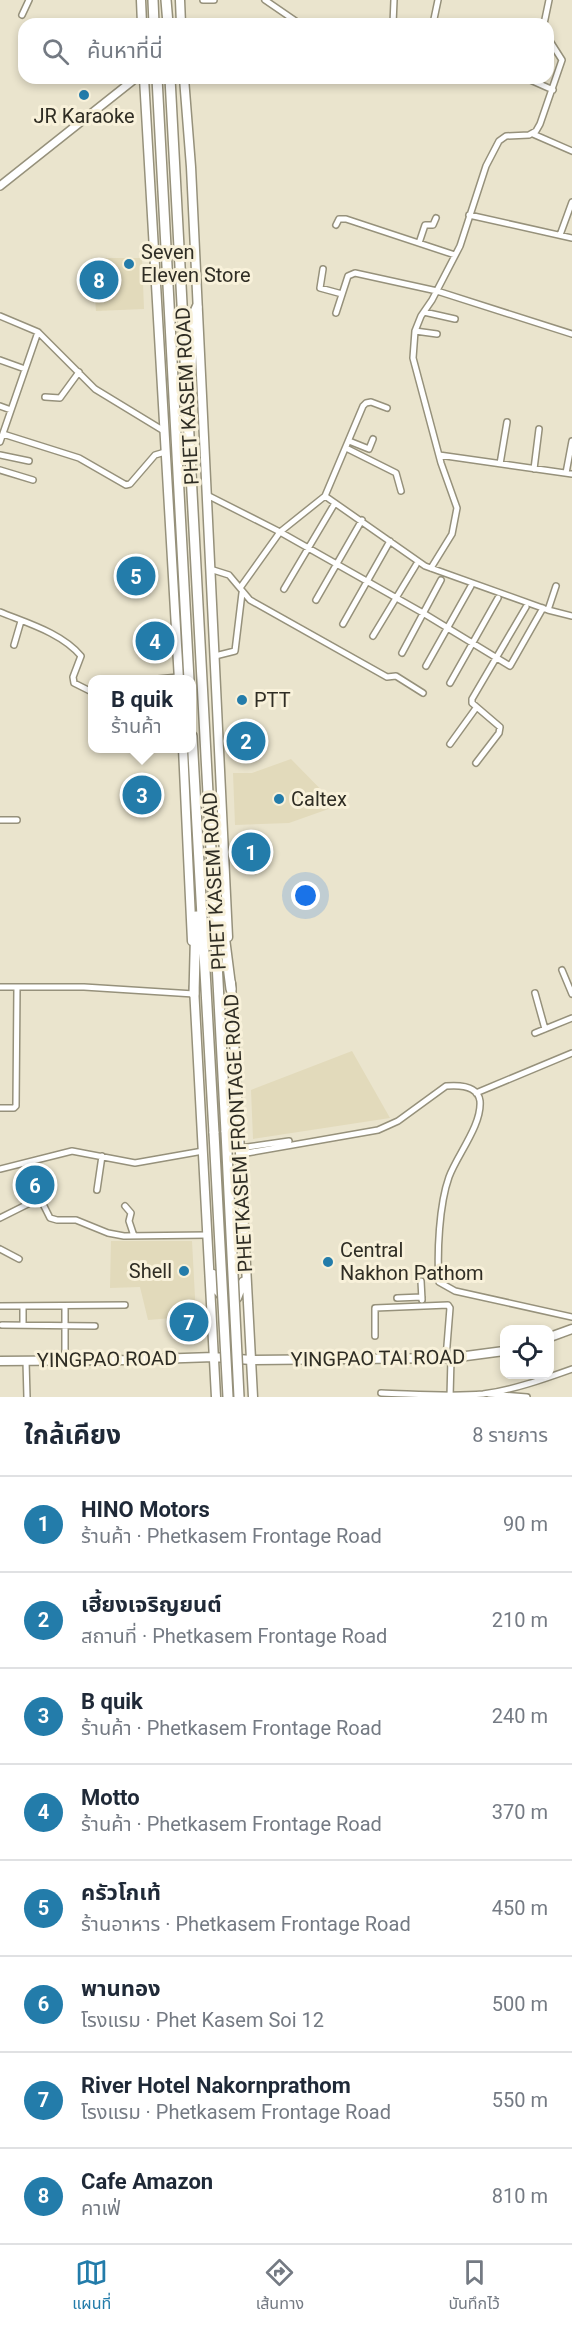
<!DOCTYPE html>
<html lang="th">
<meta charset="utf-8">
<style>
body{margin:0;font-family:Roboto,"Noto Sans Thai",sans-serif;background:#f2f2f3;color:#1f2937}
.controls{position:absolute;right:18px;bottom:18px;display:grid;overflow:hidden;border-radius:12px;box-shadow:0 3px 9px #0003}
.controls button{width:54px;height:54px;display:grid;place-items:center;padding:0;border:0;border-bottom:2px solid #e0e1e3;background:#fff;color:#1f2937;font:30px sans-serif}
.you{position:absolute;left:306px;top:896px;width:21px;height:21px;margin:-15px;border:4px solid #fff;border-radius:50%;background:#1a73e8;box-shadow:0 0 0 9px #1a73e833}
.badge{display:grid;place-items:center;width:39px;height:39px;border-radius:50%;background:#237caa;color:#fff;font-size:20px;font-weight:700}
.pin{position:absolute;translate:-50% -50%;border:3px solid #fff;box-shadow:0 2px 6px #0006}
.popup{position:absolute;left:88px;top:675px;width:108px;height:78px;box-sizing:border-box;display:grid;place-content:center;border-radius:12px;background:#fff;filter:drop-shadow(0 2px 4px #0005);font-size:20px;white-space:nowrap;color:#747a83}
.popup b{font-size:22px;color:#1f2937}
.popup::after{content:'';position:absolute;left:50%;top:100%;margin-left:-12px;border:12px solid transparent;border-top-color:#fff}
.list{margin:0;padding:0;list-style:none}
h2{display:flex;justify-content:space-between;align-items:center;height:78px;margin:0;padding:0 24px;font-size:26px}
h2 small{font-size:20px;font-weight:400;color:#747a83}
.list li{display:grid;grid-template-columns:39px 1fr auto;gap:18px;align-items:center;box-sizing:border-box;height:96px;padding:0 24px;border-top:2px solid #e0e1e3}
.list b{display:block;font-size:22px;white-space:nowrap}
.list p{margin:0;font-size:20px;white-space:nowrap;color:#747a83}
.list em{font-size:20px;font-style:normal;color:#747a83}
.icon{flex:none;width:33px;height:33px;fill:none;stroke:currentColor;stroke-width:2;stroke-linecap:round;stroke-linejoin:round}
.map{position:relative;flex:none;width:572px;height:1397px;overflow:hidden}
.search{position:absolute;background:#fff;box-shadow:0 3px 9px #0003;left:18px;right:18px;top:18px;height:66px;display:flex;align-items:center;gap:15px;box-sizing:border-box;padding:0 21px;border-radius:18px;color:#747a83;font-size:22px}
.sheet{height:846px;background:#fff}
nav{display:flex;justify-content:space-around;align-items:center;box-sizing:border-box;height:84px;border-top:2px solid #e0e1e3;background:#fff;font-size:16px;color:#747a83}
nav a{display:grid;justify-items:center;gap:3px}
nav .on{color:#237caa}
.map>svg:first-child{display:block}
.built{fill:#e2dabb}
.lines{fill:none;stroke-linecap:round;stroke-linejoin:round}
.minor-casing{stroke:#96917b;stroke-width:8}
.tertiary-casing{stroke:#96917b;stroke-width:10}
.secondary-casing{stroke:#96917b;stroke-width:11}
.trunk-casing{stroke:#96917b;stroke-width:12}
.minor{stroke:#fff;stroke-width:5}
.tertiary{stroke:#fff;stroke-width:7}
.secondary{stroke:#fff;stroke-width:8}
.trunk{stroke:#fff;stroke-width:9}
.trunk-bridge-casing{stroke:#96917b;stroke-width:12;stroke-linecap:butt}
.trunk-bridge{stroke:#fff;stroke-width:9}
.poi-dot{fill:#237caa;stroke:#f8f1da;stroke-width:2}
.labels{text-anchor:middle;dominant-baseline:central;stroke-width:6;stroke-linejoin:round;paint-order:stroke}
.poi-label{font-size:20px;fill:#2f2d24;stroke:#f8f1da;text-anchor:start}
.street-label{font-size:20px;fill:#2f2d24;stroke:#f8f1da}
</style>
<div class="map">
<svg width="572" height="1397" viewBox="0 0 572 1397">
<rect width="100%" height="100%" fill="#eae4cd"/>
<path class="built" d="M98 258H142L144 309 96 311 93 272Z
M291 759 337 806 289 823 235 825 233 773H252Z
M352 1051 390 1118 253 1139 251 1090Z
M111 1241H192L196 1316 148 1320 140 1287 110 1288Z"/>
<g class="lines">
<defs>
<path id="minor" d="M203 0H214
M265 0 300 24
M22 15 29 0
M393 24 394 0
M431 24 434 19 438 0
M544 24 549 0
M526 78 553 90
M533 134 572 151
M469 215 572 238
M336 225 339 219H346L455 255
M560 235 572 202
M419 243 425 225H433L436 218
M323 269 320 288 342 294
M424 312 455 319
M336 313 348 276 355 273 437 291 572 334
M0 316 38 332 95 389 164 431
M415 331 437 334
M0 360 25 369
M45 397 60 398 79 372
M0 406 11 410
M3 434 79 458 126 485 130 484 155 455 165 452
M349 441 369 449 373 439
M0 442 38 332
M346 448 396 473 401 491
M0 455 29 461
M439 455 572 474
M500 464 507 422
M534 469 539 429
M0 470 33 480
M566 473 572 441
M207 495 280 532 423 613 510 666 543 608
M325 496 363 406 366 403 371 402 387 408
M431 568 452 534 457 508 441 463 413 358 415 331 421 316 432 300 460 246 486 166 499 141 506 136 529 135 536 131 540 124 562 60 548 38
M210 569 229 575 250 600 387 677 396 676 423 693
M240 588 280 532 325 496 425 566 548 610 572 616
M284 589 335 503
M316 600 362 520
M548 610 556 586
M0 612C27 623 62 633 81 656L73 677 74 683 92 692
M343 624 390 541
M373 636 416 565
M14 645 21 621
M402 653 441 580
M215 656 235 651 242 593
M426 666 471 586
M148 680 178 677
M450 683 498 598
M450 744 476 708
M476 763 499 733 500 727 472 703V699L526 607
M0 820H17
M562 970 572 994
M0 987H84L194 994
M535 993 545 1029
M535 1033 572 1018
M476 1093 572 1053
M0 1108H14L16 1106 17 987
M240 1148 289 1141
M241 1154 378 1130 398 1121 446 1086C458 1085 478 1085 480 1101 482 1125 457 1155 449 1177 439 1205 437 1253 439 1282L455 1291 572 1317
M0 1169 72 1151 135 1163 203 1151
M97 1190 102 1156
M125 1206 131 1213 129 1221 134 1236
M0 1218 36 1200 42 1202 50 1218 57 1220H76L108 1233 124 1236 207 1235
M0 1249 19 1259
M421 1281 422 1300
M397 1298 422 1297
M0 1306 125 1305
M65 1306V1361
M2 1325 95 1326
M23 1325V1306
M375 1336V1308L448 1305 450 1308 446 1358
M26 1361 27 1397
M381 1393C415 1394 449 1397 483 1394 513 1390 544 1379 572 1369
M489 1394 527 1397
M450 1397 451 1358"/>
<path id="tertiary" d="M0 186 136 78"/>
<path id="secondary" d="M141 0 142 24
M180 0 181 24
M144 78 179 680
M184 78 191 167 228 937
M183 748 192 941
M231 983 253 1397
M194 987 216 1397
M213 1274 217 1290 225 1300 237 1298 243 1282
M550 1337 572 1329
M0 1361 125 1360 214 1357 251 1360 451 1358 504 1351"/>
<path id="trunk" d="M153 0 154 24
M166 0 168 24
M157 78 189 680
M170 78 226 1132
M191 370 193 316 197 307
M192 736 214 1133
M221 911 231 989
M194 994 196 916"/>
</defs>
<use href="#minor" class="minor-casing"/>
<use href="#tertiary" class="tertiary-casing"/>
<use href="#secondary" class="secondary-casing"/>
<use href="#trunk" class="trunk-casing"/>
<use href="#minor" class="minor"/>
<use href="#tertiary" class="tertiary"/>
<use href="#secondary" class="secondary"/>
<use href="#trunk" class="trunk"/>
<defs>
<path id="trunk-bridge" d="M226 1132 239 1397
M214 1133 228 1397"/>
</defs>
<use href="#trunk-bridge" class="trunk-bridge-casing"/>
<use href="#trunk-bridge" class="trunk-bridge"/>
</g>
<g class="poi-dot">
<circle cx="84" cy="95" r="6"/>
<circle cx="129" cy="264" r="6"/>
<circle cx="242" cy="700" r="6"/>
<circle cx="279" cy="799" r="6"/>
<circle cx="328" cy="1262" r="6"/>
<circle cx="184" cy="1271" r="6"/>
</g>
<g class="labels">
<g class="poi-label">
<text x="84" y="116" text-anchor="middle">JR Karaoke</text>
<text x="141" y="252">Seven<tspan x="141" dy="23">Eleven Store</tspan></text>
<text x="254" y="700">PTT</text>
<text x="291" y="799">Caltex</text>
<text x="340" y="1250">Central<tspan x="340" dy="23">Nakhon Pathom</tspan></text>
<text x="172" y="1271" text-anchor="end">Shell</text>
</g>
<g class="street-label">
<text transform="translate(187 396) rotate(-93)">PHET KASEM ROAD</text>
<text transform="translate(214 881) rotate(-93)">PHET KASEM ROAD</text>
<text transform="translate(238 1133) rotate(-93)">PHETKASEM FRONTAGE ROAD</text>
<text transform="translate(378 1358) rotate(-1)">YINGPAO TAI ROAD</text>
<text transform="translate(107 1359) rotate(-1)">YINGPAO ROAD</text>
</g>
</g>
</svg>
<div class="controls">
<button><svg class="icon" aria-label="locate" viewBox="0 0 24 24"><circle cx="12" cy="12" r="6"/><path d="M12 2v4M12 18v4M2 12h4M18 12h4"/></svg></button>
</div>
<div class="you"></div>
<div class="pin badge" style="left:251px;top:852px">1</div>
<div class="pin badge" style="left:246px;top:741px">2</div>
<div class="pin badge" style="left:142px;top:795px">3</div>
<div class="popup"><b>B quik</b>ร้านค้า</div>
<div class="pin badge" style="left:155px;top:641px">4</div>
<div class="pin badge" style="left:136px;top:576px">5</div>
<div class="pin badge" style="left:35px;top:1185px">6</div>
<div class="pin badge" style="left:189px;top:1322px">7</div>
<div class="pin badge" style="left:99px;top:280px">8</div>
<div class="search"><svg class="icon" aria-label="search" viewBox="0 0 24 24"><circle cx="10" cy="10" r="6"/><path d="M15 15l6 6"/></svg>ค้นหาที่นี่</div>
</div>
<section class="sheet">
<h2>ใกล้เคียง<small>8 รายการ</small></h2>
<ul class="list">
<li><span class="badge">1</span><div><b>HINO Motors</b><p>ร้านค้า · Phetkasem Frontage Road</p></div><em>90 m</em></li>
<li><span class="badge">2</span><div><b>เฮี้ยงเจริญยนต์</b><p>สถานที่ · Phetkasem Frontage Road</p></div><em>210 m</em></li>
<li><span class="badge">3</span><div><b>B quik</b><p>ร้านค้า · Phetkasem Frontage Road</p></div><em>240 m</em></li>
<li><span class="badge">4</span><div><b>Motto</b><p>ร้านค้า · Phetkasem Frontage Road</p></div><em>370 m</em></li>
<li><span class="badge">5</span><div><b>ครัวโกเท้</b><p>ร้านอาหาร · Phetkasem Frontage Road</p></div><em>450 m</em></li>
<li><span class="badge">6</span><div><b>พานทอง</b><p>โรงแรม · Phet Kasem Soi 12</p></div><em>500 m</em></li>
<li><span class="badge">7</span><div><b>River Hotel Nakornprathom</b><p>โรงแรม · Phetkasem Frontage Road</p></div><em>550 m</em></li>
<li><span class="badge">8</span><div><b>Cafe Amazon</b><p>คาเฟ่</p></div><em>810 m</em></li>
</ul>
</section>
<nav>
<a class="on"><svg class="icon" aria-label="map" viewBox="0 0 24 24"><path d="M3 6l6-2 6 2 6-2v14l-6 2-6-2-6 2zM9 4v14M15 6v14"/></svg>แผนที่</a>
<a><svg class="icon" aria-label="directions" viewBox="0 0 24 24"><path d="M12 3l9 9-9 9-9-9zM9 14v-3h6M13 9l2 2-2 2"/></svg>เส้นทาง</a>
<a><svg class="icon" aria-label="saved" viewBox="0 0 24 24"><path d="M7 4h10v16l-5-4-5 4z"/></svg>บันทึกไว้</a>
</nav>
